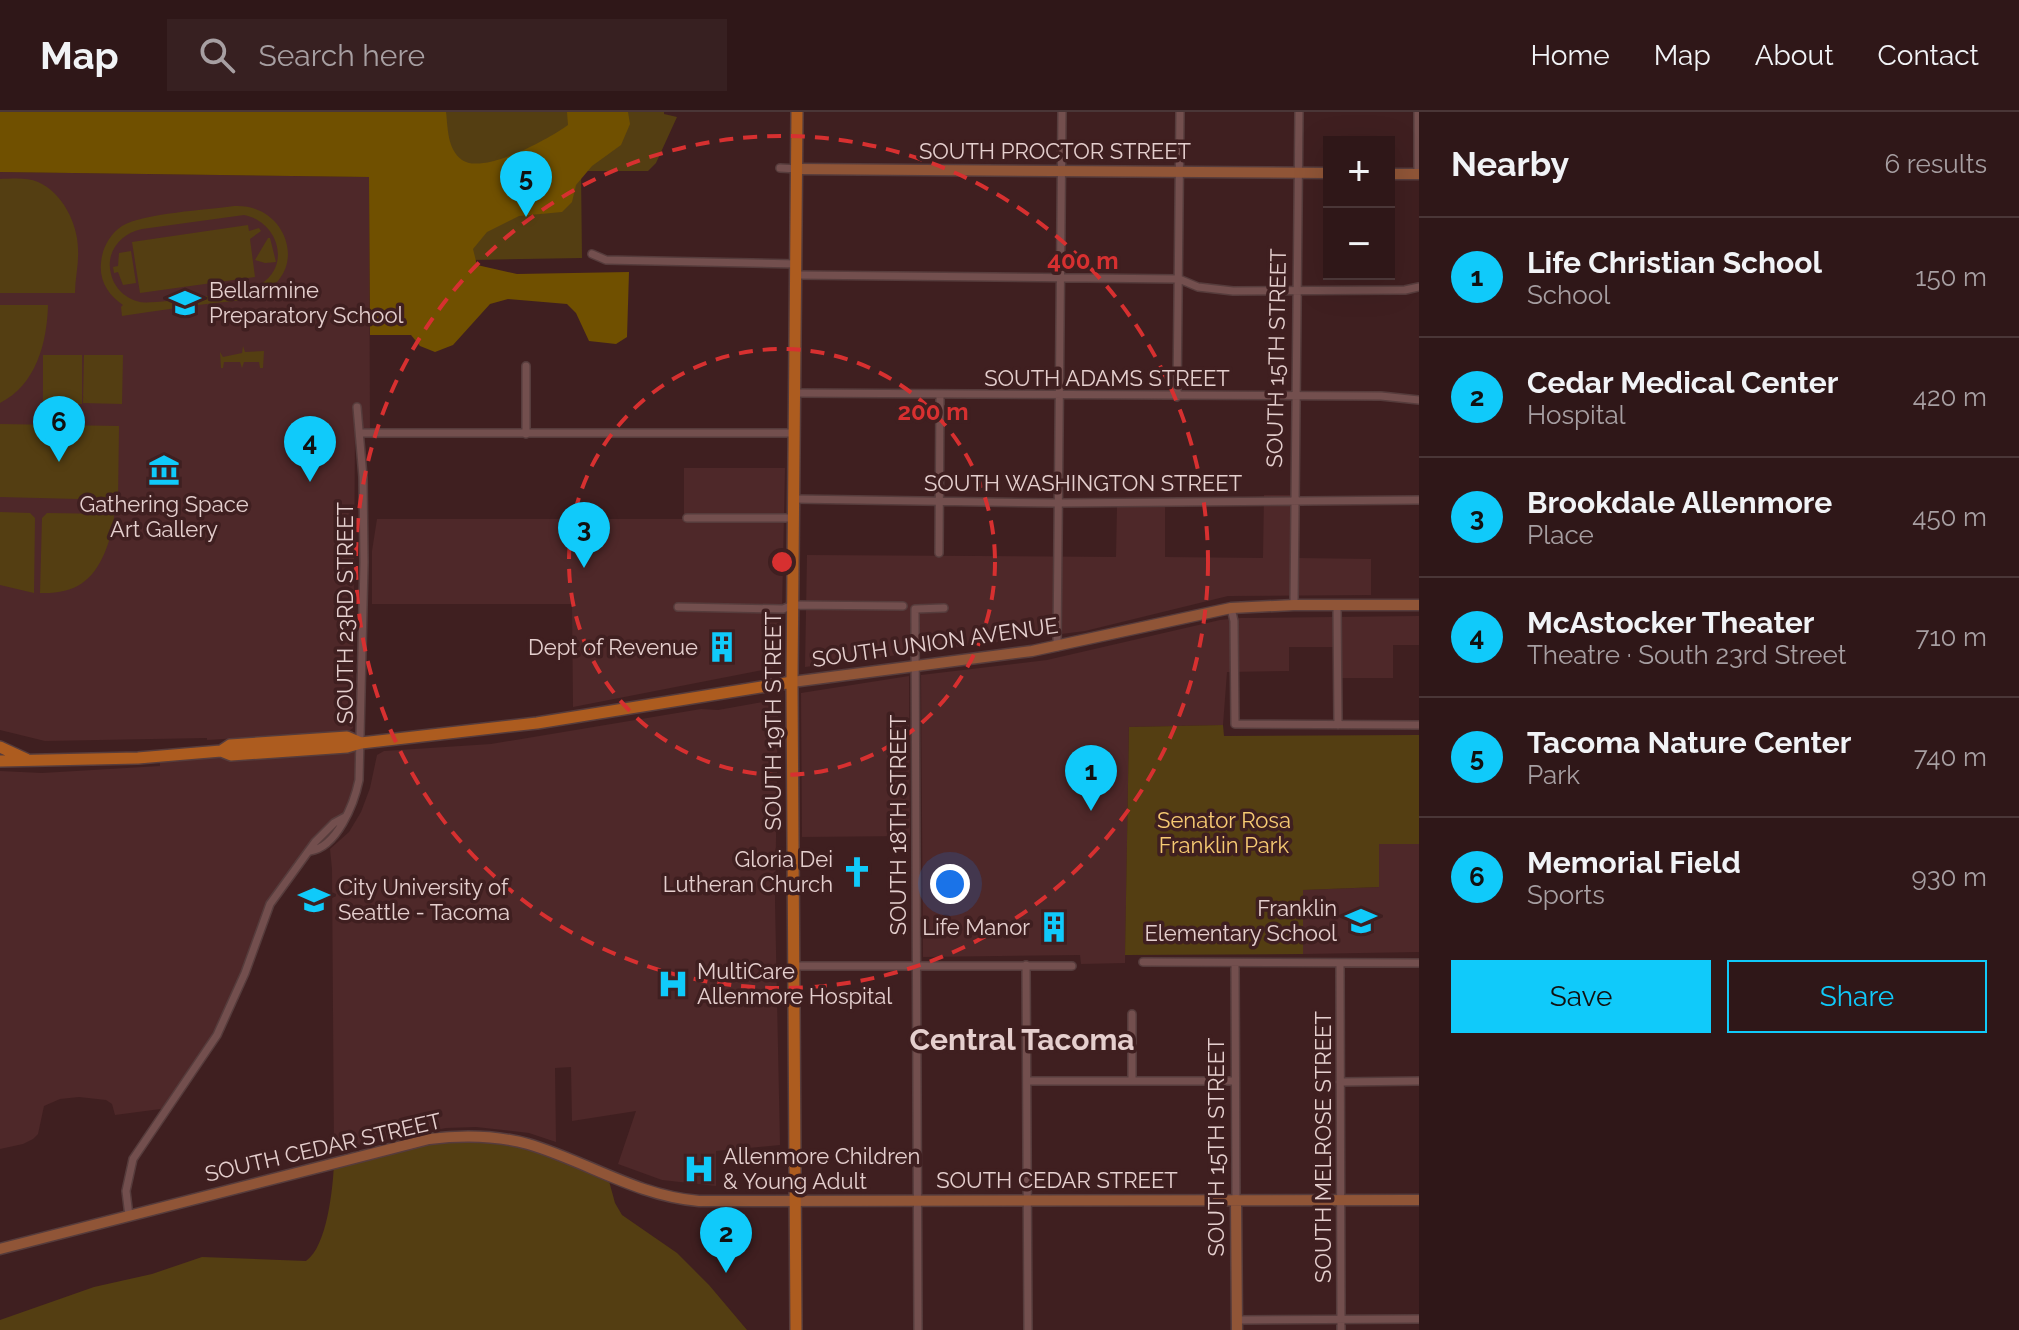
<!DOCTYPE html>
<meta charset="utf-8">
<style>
body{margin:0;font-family:Raleway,sans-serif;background:#372021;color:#f1f3f6}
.controls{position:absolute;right:24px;top:24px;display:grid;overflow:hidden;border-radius:0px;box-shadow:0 8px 32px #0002}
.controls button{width:72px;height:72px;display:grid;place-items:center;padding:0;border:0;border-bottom:2px solid #4a3637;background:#2f1718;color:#f1f3f6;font:40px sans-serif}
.you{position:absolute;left:950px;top:772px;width:28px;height:28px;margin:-20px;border:6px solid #fff;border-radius:50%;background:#1a73e8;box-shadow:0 0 0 12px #1a73e833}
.badge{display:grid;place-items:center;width:52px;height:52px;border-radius:50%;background:#10cafa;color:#111;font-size:26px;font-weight:700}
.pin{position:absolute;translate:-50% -66px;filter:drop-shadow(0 2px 4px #0008)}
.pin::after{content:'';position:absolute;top:42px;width:28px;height:24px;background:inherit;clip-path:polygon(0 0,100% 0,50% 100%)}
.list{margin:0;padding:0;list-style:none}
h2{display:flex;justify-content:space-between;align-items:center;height:104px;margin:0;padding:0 32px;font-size:34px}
h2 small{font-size:26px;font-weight:400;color:#a79fa2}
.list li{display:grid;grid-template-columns:52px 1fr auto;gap:24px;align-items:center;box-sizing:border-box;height:120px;padding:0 32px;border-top:2px solid #4a3637}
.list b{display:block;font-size:30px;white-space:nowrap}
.list p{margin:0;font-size:26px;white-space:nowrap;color:#a79fa2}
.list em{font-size:26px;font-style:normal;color:#a79fa2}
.actions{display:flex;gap:16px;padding:24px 32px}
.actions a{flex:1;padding:18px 0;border:2px solid #10cafa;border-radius:0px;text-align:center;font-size:28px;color:#10cafa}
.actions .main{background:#10cafa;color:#111}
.icon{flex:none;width:44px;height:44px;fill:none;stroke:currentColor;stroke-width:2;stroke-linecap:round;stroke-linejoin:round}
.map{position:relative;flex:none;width:1419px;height:1218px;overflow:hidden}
header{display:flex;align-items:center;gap:48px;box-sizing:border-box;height:112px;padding:0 40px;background:#2f1718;border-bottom:2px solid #4a3637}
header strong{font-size:38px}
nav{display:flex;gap:44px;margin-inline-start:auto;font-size:28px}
.search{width:560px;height:72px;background:#372021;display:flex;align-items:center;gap:20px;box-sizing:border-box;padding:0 28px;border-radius:0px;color:#a79fa2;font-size:30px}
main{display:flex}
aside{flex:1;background:#2f1718}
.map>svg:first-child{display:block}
.built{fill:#4e2829}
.green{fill:#543e12;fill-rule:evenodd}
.forest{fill:#705000}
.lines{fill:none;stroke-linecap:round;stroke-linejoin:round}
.street-casing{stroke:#563c3c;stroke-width:10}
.secondary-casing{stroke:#563c3c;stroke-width:13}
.primary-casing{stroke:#563c3c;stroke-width:14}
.street{stroke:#734f4e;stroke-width:7}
.secondary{stroke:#905537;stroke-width:10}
.primary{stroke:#ad5c1f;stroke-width:11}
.ring{fill:none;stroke:#d73030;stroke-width:4;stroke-dasharray:14 10}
.labels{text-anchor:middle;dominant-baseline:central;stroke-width:7;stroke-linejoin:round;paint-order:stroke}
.street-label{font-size:22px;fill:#e5cfce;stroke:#3f1f20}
.poi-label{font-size:22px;fill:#e5cfce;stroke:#3f1f20;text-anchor:start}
.park-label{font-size:22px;fill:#f7ca73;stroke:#3f1f20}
.district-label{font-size:30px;font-weight:bold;fill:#e5cfce;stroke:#3f1f20}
.centre{fill:#d73030;stroke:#3f1f20;stroke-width:4}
.ring-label{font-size:24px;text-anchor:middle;font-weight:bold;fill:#d73030;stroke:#3f1f20;stroke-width:7;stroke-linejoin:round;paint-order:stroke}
</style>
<header>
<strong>Map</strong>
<div class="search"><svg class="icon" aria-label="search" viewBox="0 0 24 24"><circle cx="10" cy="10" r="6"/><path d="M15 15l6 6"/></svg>Search here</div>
<nav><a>Home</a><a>Map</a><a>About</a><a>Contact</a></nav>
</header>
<main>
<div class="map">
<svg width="1419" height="1218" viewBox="0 0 1419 1218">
<rect width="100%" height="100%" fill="#3f1f20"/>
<path class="built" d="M0 60 369 65 370 318H355L353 616 349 619 207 628V626L45 629 0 618Z
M684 356H785L781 545 773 556 573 595 572 492H372V439L377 407H684Z
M1264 383H1300L1299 446 1371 447V483L1228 484 1085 519 805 555 807 443 1116 445 1117 395H1165V445L1263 446Z
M1419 504V533H1393V566H1340V535H1289V559L1227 560 1223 613 1129 615 1125 851 1081 852 1080 843 923 845 921 563 1047 548 1220 508 1241 506Z
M909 564 910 724 802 725 801 581Z
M774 588 778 597 775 790 780 1033 716 1039V1074L662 1068 618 1052 636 999 572 1009 571 955 555 956 556 1030 529 1021 476 1015 446 1016 334 1038 332 757 330 737 349 720 361 700 370 676 377 643 384 639 491 632 701 597 718 598Z
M361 631 360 669 335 720 296 753 276 781 228 902 168 996 115 1003 112 992 106 988 79 985 60 987 44 994 38 1022 33 1027 23 1032 0 1037V659L42 661 160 654V644Z
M1379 732H1419V840L1303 842V778L1379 775Z"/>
<path class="green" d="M0 0H664V2L677 5 656 51 648 59H581L582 146 471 148V65Z
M0 67C11 67 27 65 38 70 62 80 78 112 78 137 79 152 75 166 75 181H0Z
M234 94C286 91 310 157 262 181 248 189 230 189 214 191 183 195 153 199 122 204L121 195 123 193C109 184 99 169 101 151 102 136 110 122 122 114 143 101 208 98 234 94ZM244 103C277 109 292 152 261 172 249 179 154 193 140 190 126 187 114 176 111 162 105 140 121 121 142 117Z
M248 113 249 119 259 116 261 119 250 127 255 165 140 181 132 130Z
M268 126H270L276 150 265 151 255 148Z
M131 139 136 171 123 173 118 160 114 161 113 155 118 154 119 141Z
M0 193H48C47 231 36 273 0 291Z
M243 234 245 240 264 239 263 256H260L259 250H244L242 256 240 250H224L223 256H221L220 240 223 245 242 241Z
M43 243H82V292H43Z
M84 243H123L122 292 83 291Z
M0 312 119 314 118 388 0 385Z
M0 400 30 401 35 406 34 481 0 473Z
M47 401 114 402C114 416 110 427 105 440 92 471 73 482 40 481L42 406Z
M1223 613 1224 624 1419 623V732H1379V775L1303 778V842L1125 843 1129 615Z
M429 1027 526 1031 609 1069 615 1091 622 1103 677 1141 709 1173 747 1218H0V1208L94 1175 152 1162 202 1145 306 1149C327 1135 333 1076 334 1051Z"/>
<path class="forest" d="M0 0H446C448 16 447 37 462 48 483 63 549 27 568 13L567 0H628L630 12 621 33 592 54 576 73 572 90 562 100 519 104 487 120 473 137 477 153 517 162 629 160 627 225 616 232 589 229 576 201 567 192 508 187 490 192 453 233 435 240 420 234 411 223H370L369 65 0 60Z"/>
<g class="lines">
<defs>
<path id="street" d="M780 56 798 57
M1418 62V0
M592 142 606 148 797 152
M796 163 1179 167 1198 175 1233 179 1405 178 1419 175
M795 281 1381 284 1419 288
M1177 285 1180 0
M360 321H794
M526 322V254
M794 387 1057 391 1419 388
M687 406H794
M939 441 940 283
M1294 493 1299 0
M1337 493 1338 613
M678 495 783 497 793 493 903 494
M1231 496 1234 509 1235 612 1419 613
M1057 535 1062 0
M310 739C337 735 354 692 359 668L364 450 363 365 357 295
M1143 850 1419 851
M1235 851 1236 1088
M1340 851 1341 1218
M1026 853 1028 1218
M793 854H1072
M1132 902V969
M1027 969H1235
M1340 970 1419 969
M129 1104 126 1079 133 1047 217 923 245 861 270 792 315 730 334 711 345 705
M1237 1208 1419 1207
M918 1218 915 510V497L944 496"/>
<path id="secondary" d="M798 57 1329 61
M1389 62H1419
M792 570 1032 539 1231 496 1294 493H1419
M1236 1088 1237 1218
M0 1137 429 1027C462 1023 495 1023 528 1032 586 1049 637 1084 699 1089L1419 1088"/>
<path id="primary" d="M0 635 26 647
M221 639 230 633 347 625 361 631
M0 649 138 646 221 639 231 643 347 635 361 631 537 611 792 570
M796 1218 792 570 797 0"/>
</defs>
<use href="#street" class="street-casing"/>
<use href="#secondary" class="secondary-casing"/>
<use href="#primary" class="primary-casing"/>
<use href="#street" class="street"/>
<use href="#secondary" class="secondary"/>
<use href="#primary" class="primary"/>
</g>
<g class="ring">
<circle cx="782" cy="450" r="213"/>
<circle cx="782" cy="450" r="426"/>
</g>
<defs>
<symbol id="school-bare" viewBox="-9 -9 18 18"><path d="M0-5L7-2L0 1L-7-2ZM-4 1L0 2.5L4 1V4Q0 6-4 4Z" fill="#10cafa" stroke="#3f1f20" stroke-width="2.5" paint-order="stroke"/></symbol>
<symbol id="museum-bare" viewBox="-9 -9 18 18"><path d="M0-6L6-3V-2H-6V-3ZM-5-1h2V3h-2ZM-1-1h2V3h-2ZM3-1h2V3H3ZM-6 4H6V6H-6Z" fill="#10cafa" stroke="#3f1f20" stroke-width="2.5" paint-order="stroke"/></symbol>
<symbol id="building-bare" viewBox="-9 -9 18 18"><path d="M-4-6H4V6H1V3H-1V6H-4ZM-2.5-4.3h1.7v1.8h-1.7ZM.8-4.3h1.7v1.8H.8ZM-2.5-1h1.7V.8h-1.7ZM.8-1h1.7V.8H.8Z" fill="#10cafa" stroke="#3f1f20" stroke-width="2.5" paint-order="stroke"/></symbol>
<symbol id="church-bare" viewBox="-9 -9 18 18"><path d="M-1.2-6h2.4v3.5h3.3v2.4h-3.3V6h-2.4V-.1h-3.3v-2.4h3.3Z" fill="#10cafa" stroke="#3f1f20" stroke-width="2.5" paint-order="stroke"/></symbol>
<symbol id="university-bare" viewBox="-9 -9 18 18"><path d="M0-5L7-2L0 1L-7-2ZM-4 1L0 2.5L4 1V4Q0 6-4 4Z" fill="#10cafa" stroke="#3f1f20" stroke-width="2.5" paint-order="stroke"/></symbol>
<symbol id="hospital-bare" viewBox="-9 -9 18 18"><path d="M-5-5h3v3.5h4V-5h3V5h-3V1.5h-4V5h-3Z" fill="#10cafa" stroke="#3f1f20" stroke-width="2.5" paint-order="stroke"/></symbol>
</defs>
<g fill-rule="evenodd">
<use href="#school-bare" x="163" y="169" width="44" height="44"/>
<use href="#museum-bare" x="142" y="336" width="44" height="44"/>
<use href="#building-bare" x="700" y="513" width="44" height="44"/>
<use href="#church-bare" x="835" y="738" width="44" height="44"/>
<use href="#university-bare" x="292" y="766" width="44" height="44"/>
<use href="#school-bare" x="1339" y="787" width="44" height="44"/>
<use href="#building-bare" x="1032" y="793" width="44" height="44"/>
<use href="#hospital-bare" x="651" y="850" width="44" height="44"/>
<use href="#hospital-bare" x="677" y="1035" width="44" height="44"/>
</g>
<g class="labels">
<g class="street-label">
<text x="1055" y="39">SOUTH PROCTOR STREET</text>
<text transform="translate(1276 246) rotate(-89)">SOUTH 15TH STREET</text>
<text x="1107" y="266">SOUTH ADAMS STREET</text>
<text x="1083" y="371">SOUTH WASHINGTON STREET</text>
<text transform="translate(345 501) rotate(-90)">SOUTH 23RD STREET</text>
<text transform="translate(935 530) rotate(-8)">SOUTH UNION AVENUE</text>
<text transform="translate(773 609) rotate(-90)">SOUTH 19TH STREET</text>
<text transform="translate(898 713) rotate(-90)">SOUTH 18TH STREET</text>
<text transform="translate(323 1035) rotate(-13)">SOUTH CEDAR STREET</text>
<text transform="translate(1216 1035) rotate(-90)">SOUTH 15TH STREET</text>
<text transform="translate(1323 1035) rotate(-90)">SOUTH MELROSE STREET</text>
<text x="1057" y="1068">SOUTH CEDAR STREET</text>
</g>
<g class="poi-label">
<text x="209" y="178">Bellarmine<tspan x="209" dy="25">Preparatory School</tspan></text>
<text x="164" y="392" text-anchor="middle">Gathering Space<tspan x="164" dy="25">Art Gallery</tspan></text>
<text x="698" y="535" text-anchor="end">Dept of Revenue</text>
<text x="833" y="747" text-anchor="end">Gloria Dei<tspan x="833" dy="25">Lutheran Church</tspan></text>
<text x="338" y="775">City University of<tspan x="338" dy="25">Seattle - Tacoma</tspan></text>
<text x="1337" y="796" text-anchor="end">Franklin<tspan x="1337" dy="25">Elementary School</tspan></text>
<text x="1030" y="815" text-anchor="end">Life Manor</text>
<text x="697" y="859">MultiCare<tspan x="697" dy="25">Allenmore Hospital</tspan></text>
<text x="723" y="1044">Allenmore Children<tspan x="723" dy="25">&amp; Young Adult</tspan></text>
</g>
<g class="park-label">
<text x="1224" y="708">Senator Rosa<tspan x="1224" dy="25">Franklin Park</tspan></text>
</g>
<g class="district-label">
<text x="1022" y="927">Central Tacoma</text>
</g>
</g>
<circle cx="782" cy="450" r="12" class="centre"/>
<g class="ring-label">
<text x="1083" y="157">400 m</text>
<text x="933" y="308">200 m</text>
</g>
</svg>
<div class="controls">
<button>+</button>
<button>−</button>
</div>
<div class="you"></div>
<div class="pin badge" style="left:1091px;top:699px">1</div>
<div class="pin badge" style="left:726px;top:1161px">2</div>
<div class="pin badge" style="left:584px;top:456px">3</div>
<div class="pin badge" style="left:310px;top:370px">4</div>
<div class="pin badge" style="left:526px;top:105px">5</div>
<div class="pin badge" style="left:59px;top:350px">6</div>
</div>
<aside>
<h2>Nearby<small>6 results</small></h2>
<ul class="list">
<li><span class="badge">1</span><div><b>Life Christian School</b><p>School</p></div><em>150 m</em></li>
<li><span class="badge">2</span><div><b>Cedar Medical Center</b><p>Hospital</p></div><em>420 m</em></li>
<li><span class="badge">3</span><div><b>Brookdale Allenmore</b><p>Place</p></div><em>450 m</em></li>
<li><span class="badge">4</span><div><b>McAstocker Theater</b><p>Theatre · South 23rd Street</p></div><em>710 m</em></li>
<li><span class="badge">5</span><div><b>Tacoma Nature Center</b><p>Park</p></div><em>740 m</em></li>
<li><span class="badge">6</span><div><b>Memorial Field</b><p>Sports</p></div><em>930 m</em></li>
</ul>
<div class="actions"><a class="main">Save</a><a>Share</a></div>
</aside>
</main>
